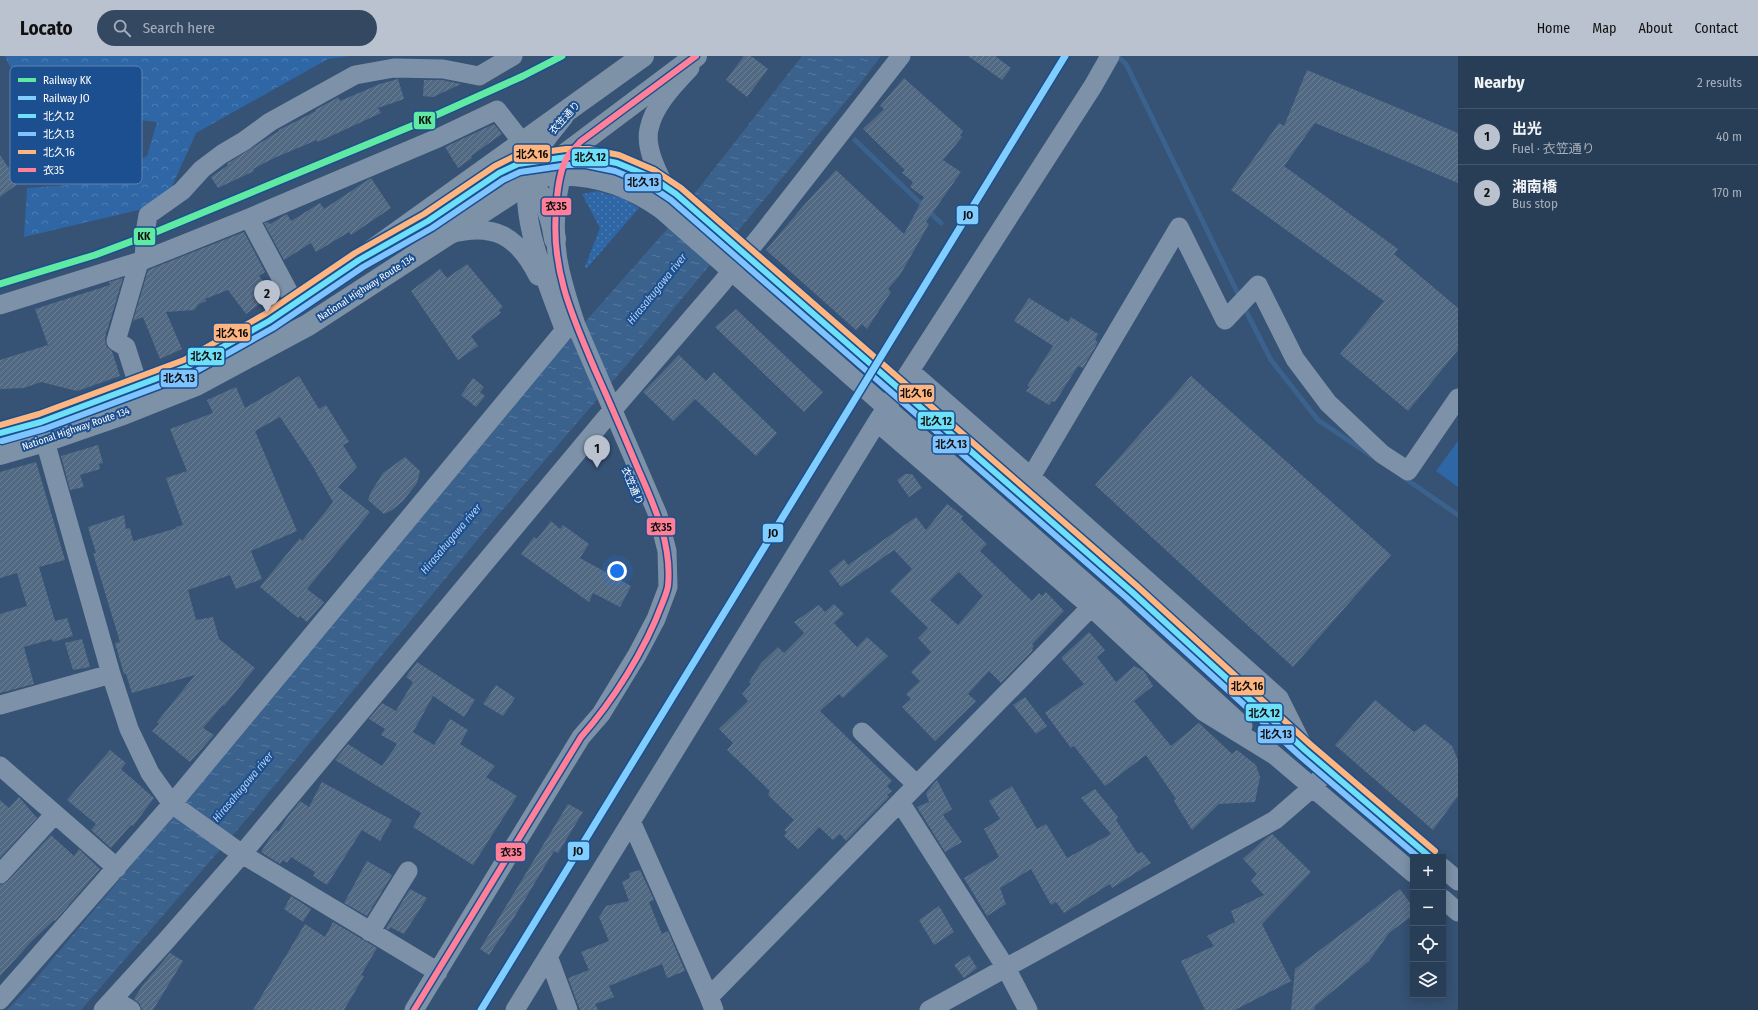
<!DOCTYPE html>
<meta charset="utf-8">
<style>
body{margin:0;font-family:"Fira Sans Condensed","Noto Sans JP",sans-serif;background:#344961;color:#f1f3f6}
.controls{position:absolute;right:12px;bottom:12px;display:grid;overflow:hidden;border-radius:0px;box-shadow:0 2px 10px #0003}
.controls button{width:36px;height:36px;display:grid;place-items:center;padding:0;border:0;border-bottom:1px solid #44576d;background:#283e57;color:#f1f3f6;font:20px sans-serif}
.you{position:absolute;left:617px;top:515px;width:14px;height:14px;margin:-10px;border:3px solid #fff;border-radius:50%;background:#1a73e8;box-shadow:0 0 0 6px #1a73e833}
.badge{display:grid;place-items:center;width:26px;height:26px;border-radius:50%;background:#b9c2ce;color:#111;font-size:13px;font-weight:700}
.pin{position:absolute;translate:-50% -33px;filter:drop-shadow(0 1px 2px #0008)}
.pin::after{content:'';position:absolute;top:21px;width:14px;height:12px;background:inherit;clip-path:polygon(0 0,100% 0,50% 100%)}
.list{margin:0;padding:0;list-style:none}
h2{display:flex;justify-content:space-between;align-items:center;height:52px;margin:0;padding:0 16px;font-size:17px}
h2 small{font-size:13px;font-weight:400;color:#a5aeba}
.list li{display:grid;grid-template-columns:26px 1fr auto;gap:12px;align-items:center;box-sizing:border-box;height:56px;padding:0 16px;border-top:1px solid #44576d}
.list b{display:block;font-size:15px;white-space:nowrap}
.list p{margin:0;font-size:13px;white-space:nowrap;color:#a5aeba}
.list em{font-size:13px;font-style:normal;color:#a5aeba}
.icon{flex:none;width:22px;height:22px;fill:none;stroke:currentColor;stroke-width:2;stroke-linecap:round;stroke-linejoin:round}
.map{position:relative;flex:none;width:1458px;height:954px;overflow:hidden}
header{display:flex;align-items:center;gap:24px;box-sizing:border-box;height:56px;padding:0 20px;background:#b9c2ce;color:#111}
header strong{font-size:19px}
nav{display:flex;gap:22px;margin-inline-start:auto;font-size:14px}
.search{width:280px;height:36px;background:#344961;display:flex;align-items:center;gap:10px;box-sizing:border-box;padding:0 14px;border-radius:22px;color:#a5aeba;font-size:15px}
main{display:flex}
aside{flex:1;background:#283e57}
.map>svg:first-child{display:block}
.forest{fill:url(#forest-crowns)}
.garden{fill:url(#garden-dots)}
.pitch{fill:#2f66a5}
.water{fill:url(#water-ripples)}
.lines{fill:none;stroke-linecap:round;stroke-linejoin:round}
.stream{stroke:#3b618d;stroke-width:5}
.building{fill:url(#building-hatch);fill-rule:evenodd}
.minor{stroke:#7d92a8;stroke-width:19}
.highway{stroke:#7e92a7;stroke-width:22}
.minor-bridge{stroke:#7d92a8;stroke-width:19}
.bus-1-casing{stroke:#1b4f8f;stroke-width:9}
.bus-2-casing{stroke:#1b4f8f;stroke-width:9}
.bus-3-casing{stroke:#1b4f8f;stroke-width:9}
.bus-4-casing{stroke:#1b4f8f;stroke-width:9}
.bus-1{stroke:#6ddff8;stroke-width:6}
.bus-2{stroke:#80c4ff;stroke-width:6}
.bus-3{stroke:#ffb580;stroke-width:6}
.bus-4{stroke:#ff8098;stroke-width:6}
.rail-1-casing{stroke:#1b4f8f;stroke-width:10}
.rail-2-casing{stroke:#1b4f8f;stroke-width:10}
.rail-1{stroke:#60e9a3;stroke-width:7}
.rail-2{stroke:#80cdff;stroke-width:7}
.labels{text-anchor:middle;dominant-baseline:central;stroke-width:4;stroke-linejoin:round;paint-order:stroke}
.street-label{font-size:10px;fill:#fff;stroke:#1b4f8f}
.water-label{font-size:11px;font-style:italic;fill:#b5d3f5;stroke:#1b4f8f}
.key{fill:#1b4f8f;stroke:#5f84b1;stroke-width:1}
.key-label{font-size:11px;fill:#fff}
.line-badge{stroke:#1b4f8f;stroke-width:1.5}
.pale-badge-label{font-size:11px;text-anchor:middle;font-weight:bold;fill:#111}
</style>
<header>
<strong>Locato</strong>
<div class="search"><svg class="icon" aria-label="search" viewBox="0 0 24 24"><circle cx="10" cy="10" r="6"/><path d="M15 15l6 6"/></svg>Search here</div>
<nav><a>Home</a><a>Map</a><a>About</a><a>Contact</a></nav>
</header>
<main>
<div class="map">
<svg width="1458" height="954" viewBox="0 0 1458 954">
<defs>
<pattern id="forest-crowns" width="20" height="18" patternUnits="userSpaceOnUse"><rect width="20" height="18" fill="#2f66a5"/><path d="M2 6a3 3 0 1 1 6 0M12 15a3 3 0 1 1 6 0" fill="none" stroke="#4e7db2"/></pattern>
<pattern id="garden-dots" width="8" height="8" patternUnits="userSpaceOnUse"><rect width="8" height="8" fill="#2f66a5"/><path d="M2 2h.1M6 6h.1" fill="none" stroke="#4e7db2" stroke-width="1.8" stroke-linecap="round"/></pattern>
<pattern id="water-ripples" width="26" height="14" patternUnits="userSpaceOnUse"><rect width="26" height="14" fill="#3b618d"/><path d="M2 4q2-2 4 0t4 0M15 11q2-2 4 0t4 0" fill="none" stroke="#58799e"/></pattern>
<pattern id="building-hatch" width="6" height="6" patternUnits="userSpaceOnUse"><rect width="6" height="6" fill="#526984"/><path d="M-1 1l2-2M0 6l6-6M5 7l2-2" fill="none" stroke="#6c8096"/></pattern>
</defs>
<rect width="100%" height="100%" fill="#365274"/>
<path class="forest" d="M5 0H350L328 3 196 77 164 148 24 181 27 132 93 127 147 100 157 66 30 53Z"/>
<path class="garden" d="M597 135 622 142 639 152 586 213 585 211 600 172 582 138Z"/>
<path class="pitch" d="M1458 385V431L1436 415Z"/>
<path class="water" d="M802 0H881L856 33 636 298 493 465 251 758 81 954H7L29 931 189 741 496 367 667 173Z"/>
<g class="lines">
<path class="stream" d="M1117 0 1126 8 1240 242
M855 84 941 167
M1244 251 1271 304 1318 364 1373 401
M1403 421 1458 459"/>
</g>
<path class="building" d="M744 0H751L768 13 747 41 726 24Z
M968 0H995L1011 12 1002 24Z
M1307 14 1458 77V127L1315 67 1284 110 1398 193 1394 198 1458 252V294L1408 355 1340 298 1384 245 1231 134 1279 67 1284 70Z
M904 22 963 75 960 79 962 81 943 104 961 116 926 166 929 168 900 219 888 233 891 236 867 273 862 268 856 274 766 194 805 148 836 114 904 178 924 141 910 131 913 126 902 117 905 114 863 73 884 53 880 50Z
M398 23 404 43 378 52 381 57 318 86 317 84 274 102 253 113 254 115 218 132 211 121 227 110 228 107 279 75V74L316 55 315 54 337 42 338 41 340 45 380 28Z
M424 24H442L461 28 433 41 423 40Z
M494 68 502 78 471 100 472 102 458 112 445 91Z
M0 99 19 127 0 141Z
M371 122 391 152 351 179 349 176 316 196 311 187 284 204 264 167 268 166 270 168 287 158 291 165 320 147 324 153Z
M244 176 265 216 259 220 273 238 246 258 228 234 205 243 206 245 199 248 194 254 166 256 182 293 160 303 143 261 133 265 148 214Z
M467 208 503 251 499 254 501 257 471 280 478 290 458 304 411 235 440 213 447 222Z
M123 222 107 275 106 276 105 286 107 291 112 295 120 320 77 335 41 326 24 332 0 333V304L48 289 35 253 110 229 109 226Z
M1029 242 1068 266 1071 261 1098 278 1095 284 1098 286 1083 312 1078 310 1055 346 1052 345 1049 349 1026 335 1030 331 1027 330 1053 290 1014 265Z
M736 253 823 336 804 356 715 271Z
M679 299 706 325 714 316 777 377 756 400 695 343 673 365 643 336Z
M299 320 319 353 326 349 349 386 343 389 357 411 338 431 370 456 307 533 324 546 307 566 300 560 298 562 260 531 300 482 302 485 333 446 312 409 280 361 255 375 297 475 251 495 262 523 236 533 230 519 188 534 196 564 213 561 219 583 255 612 224 650 223 649 203 672 214 679 190 706 152 675 159 668 157 666 195 619 132 637 126 618H124L115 587 120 586 93 497H96L88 471 124 459 126 473 130 472 133 485 177 472 176 471 183 469 166 422 187 415 170 373 213 357 207 344 236 331 245 352Z
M1191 320 1391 499 1293 611 1095 429Z
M473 322 484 331 480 336 485 340 476 351 461 339Z
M98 389 103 407 99 408 100 413 80 419 84 431 70 434 61 400Z
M405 401 420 415 417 427 403 445 392 454 384 458 368 444 371 436 383 417Z
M36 406 65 504 39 511 55 565 67 562 73 580 53 586 52 583 24 591 34 628 0 637V558L27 550 17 517 0 522V416Z
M905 418H912L922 432 909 441 897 424Z
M947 448 963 460 961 463 987 488 980 495 1032 545 1039 537 1042 540 1046 536 1064 555 1032 588 1034 590 1032 593 1033 594 1001 627 989 615 968 638 976 645 935 685 902 651 911 643 906 638 920 625 911 616 931 596 918 582 928 572 890 535 912 513 894 494 841 531 829 515 844 503 848 509 916 461 926 474ZM959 516 983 540 958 569 930 544Z
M551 465 560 473 563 469 589 488 580 502 631 530 620 551 593 537 589 546 521 498 534 481 537 483Z
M834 548 844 558 834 567 857 591 867 581 888 600 843 642 839 638 820 655 892 725 887 730 892 735 887 739 889 741 846 785 840 778 833 784 819 771 798 793 784 780 787 776 784 774 794 764 768 739 770 735 727 694 733 687 719 673 748 645 742 638 751 628 749 626 761 607 778 591 784 597 804 577 794 566 819 549 825 556Z
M1089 576 1105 594 1097 601 1116 626 1134 610 1144 615 1153 630 1134 645 1171 690 1199 667 1232 698 1237 694 1256 709 1260 721 1255 746 1219 748 1192 774 1174 745 1176 743 1146 699 1105 730 1074 690 1071 692 1045 657 1084 628 1061 602Z
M82 583 90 611 73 614 65 587Z
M417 606 475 644 464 661 433 640 413 676 434 689 450 663 468 674 460 688 495 710 486 721 517 740 473 809 413 771 421 757 335 704 348 688 382 710 397 688 381 679 385 673 369 663 382 647 396 655 413 626 406 621Z
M496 629 515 642 503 660 483 648Z
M1025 641 1047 670 1036 678 1013 649Z
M1375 644 1414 676 1425 668 1452 690 1458 704V740L1433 774 1335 689Z
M110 694 126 707 121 713 154 742 133 770 131 769 111 792 91 774 96 768 67 744Z
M937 724 952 753 943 759 962 786 945 796 917 751 929 746 926 737Z
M322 726 392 764 380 785 362 774 327 829 313 820 315 816 291 801 287 807 283 804 280 808 261 796 272 779 276 774 278 776 287 762 300 745 309 751Z
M1012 730 1037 773 1046 768 1067 802 1111 778 1081 742 1095 733 1118 761 1116 764 1138 798 1142 796 1151 807 1112 832 1110 828 1064 857 1056 846 1051 849 1031 813 1000 832 1006 848 987 860 964 822 999 801 984 773 1000 763 989 745Z
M19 741 37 762 0 802V744L9 752Z
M568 748 583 756 558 797 554 795 513 863 489 899 480 893Z
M1272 778 1311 816 1262 868 1291 925 1235 954H1205L1181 905 1214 890 1207 880 1235 866 1231 855 1264 839 1251 825 1257 818 1243 803 1266 782Z
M51 779 74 800 79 793 100 813 55 865 54 864 30 887 0 920V829L8 825Z
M367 805 392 819 367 860 344 847Z
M640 814 654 844 649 846 662 878 668 875 685 915 667 922 662 908 609 930 614 941 595 948 598 954H580L568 922 589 914 581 896 609 885 599 861 606 850 629 845 622 826 630 822 629 817Z
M410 833 427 842 404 878 390 871 389 874 386 872Z
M1400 833 1413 851V859L1389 877 1369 905 1315 950 1314 954H1291L1295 913Z
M291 840 311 853 303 866 284 853Z
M939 850 954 876 934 889 919 864Z
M333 866 377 892 361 919 364 920 344 954H253L305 868 325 881Z
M170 897 183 905 153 954H142L140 948 134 943 142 930Z
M969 899 977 912 964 922 954 909Z"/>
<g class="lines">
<path class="minor" d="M560 102C601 97 643 113 676 138
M549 121C591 117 628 130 662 154
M664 129C656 113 645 91 649 73 654 49 674 29 690 12
M249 162 295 248
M450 178C494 166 518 180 538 220
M144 204 146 171 148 159 182 135 202 113 222 98 244 85 270 66 355 19 394 12 443 13 479 20 513 0
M139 206 116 285 126 291 143 344
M0 249 144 204 249 162 438 82 497 54 522 86
M563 270C547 226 513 151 532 106 539 90 553 75 564 61
M910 315 1031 421 1279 642 1305 694
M877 366 1091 551 1204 656 1274 699
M45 385 111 618 129 673 150 717 172 748 242 798 438 916
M1031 421 1179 171 1225 264 1258 229 1295 303 1328 347 1382 398 1408 415 1458 342
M1132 536 1305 694 1430 801
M1114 552 1243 670
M0 649 111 618
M862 676 917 729
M1265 691 1413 817
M0 710 117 812
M900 746 1006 912 1028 954
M631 765 709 941
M1443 812 1458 825
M0 818 55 758
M1443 843 1458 856
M370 876 408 815
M548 900 568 954
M113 943 131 954
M0 944 172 748 574 263
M103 954 165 886 242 798 604 364 721 228 762 178 901 0
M414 954 581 681 601 658 637 599 656 563 668 531 667 495 658 459 576 269C560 221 550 188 558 137 561 120 564 105 575 92
M515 954 877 366 1093 30 1110 0
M714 954 709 941 1091 551
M929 954 1275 764 1313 731 1328 713"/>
<path class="highway" d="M489 123 518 108 532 105
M512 125C541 120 552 162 555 183
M0 377 41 366 187 311 269 265 359 204 643 0
M0 398 45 385 123 358 196 329 308 269 527 127 696 0"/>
<path class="minor-bridge" d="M676 138 1132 536
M662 154 1114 552"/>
<defs>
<path id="bus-1" d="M0 377 41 366 187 311 269 265 359 204 428 165 499 117 518 108 567 101H587L617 107 651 121 676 138 1132 536 1305 694 1430 801"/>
<path id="bus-2" d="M2 385 44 373 191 318 273 272 363 211 432 172 503 124 520 116 568 109H586L615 115 647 128 671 144 1127 542 1300 700 1418 801"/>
<path id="bus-3" d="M0 369 39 358 184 304 265 258 355 197 424 158 495 110 515 100 566 93H589L619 99 654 114 681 132 1137 530 1310 688 1435 795"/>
<path id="bus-4" d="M414 954 581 681C613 645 645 594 662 548 664 543 667 536 668 530 672 489 655 451 639 415 625 382 611 349 596 316 573 262 551 215 556 155 557 137 559 113 569 98 572 94 577 90 580 86L696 0"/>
</defs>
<use href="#bus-1" class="bus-1-casing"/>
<use href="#bus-2" class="bus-2-casing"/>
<use href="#bus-3" class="bus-3-casing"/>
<use href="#bus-4" class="bus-4-casing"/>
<use href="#bus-1" class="bus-1"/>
<use href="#bus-2" class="bus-2"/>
<use href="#bus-3" class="bus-3"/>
<use href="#bus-4" class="bus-4"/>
<defs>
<path id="rail-1" d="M0 228 95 199 151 178 414 69 523 20 562 0"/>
<path id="rail-2" d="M481 954 1065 0"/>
</defs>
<use href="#rail-1" class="rail-1-casing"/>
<use href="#rail-2" class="rail-2-casing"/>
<use href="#rail-1" class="rail-1"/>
<use href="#rail-2" class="rail-2"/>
</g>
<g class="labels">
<g class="street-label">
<text transform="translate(565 62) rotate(-48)">衣笠通り</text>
<text transform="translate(366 232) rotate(-33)">National Highway Route 134</text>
<text transform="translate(76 373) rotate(-19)">National Highway Route 134</text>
<text transform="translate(632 430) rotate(67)">衣笠通り</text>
</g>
<g class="water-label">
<text transform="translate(657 233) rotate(-51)">Hirasakugawa river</text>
<text transform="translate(451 483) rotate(-50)">Hirasakugawa river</text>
<text transform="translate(243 731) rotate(-50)">Hirasakugawa river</text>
</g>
</g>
<rect x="10" y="10" width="132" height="118" rx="6" class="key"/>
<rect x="18" y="22" width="18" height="4" fill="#60e9a3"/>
<rect x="18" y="40" width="18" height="4" fill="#80cdff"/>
<rect x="18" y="58" width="18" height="4" fill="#6ddff8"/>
<rect x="18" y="76" width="18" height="4" fill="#80c4ff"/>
<rect x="18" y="94" width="18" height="4" fill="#ffb580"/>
<rect x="18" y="112" width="18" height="4" fill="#ff8098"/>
<g class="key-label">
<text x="43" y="28">Railway KK</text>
<text x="43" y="46">Railway JO</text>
<text x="43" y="64">北久12</text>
<text x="43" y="82">北久13</text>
<text x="43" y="100">北久16</text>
<text x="43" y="118">衣35</text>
</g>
<g class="line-badge">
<rect x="413" y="55" width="23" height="19" rx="4" fill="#60e9a3"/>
<rect x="513" y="88" width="38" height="19" rx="4" fill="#ffb580"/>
<rect x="571" y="92" width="38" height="19" rx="4" fill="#6ddff8"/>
<rect x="624" y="117" width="38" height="19" rx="4" fill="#80c4ff"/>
<rect x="541" y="141" width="31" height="19" rx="4" fill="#ff8098"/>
<rect x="956" y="149" width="23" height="20" rx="4" fill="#80cdff"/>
<rect x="133" y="171" width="23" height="19" rx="4" fill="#60e9a3"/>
<rect x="213" y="267" width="38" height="19" rx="4" fill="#ffb580"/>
<rect x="187" y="291" width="38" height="19" rx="4" fill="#6ddff8"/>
<rect x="160" y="313" width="38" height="19" rx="4" fill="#80c4ff"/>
<rect x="898" y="328" width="37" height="19" rx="4" fill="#ffb580"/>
<rect x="917" y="355" width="38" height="19" rx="4" fill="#6ddff8"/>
<rect x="932" y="379" width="38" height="19" rx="4" fill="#80c4ff"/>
<rect x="646" y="461" width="30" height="19" rx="4" fill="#ff8098"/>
<rect x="762" y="467" width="22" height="20" rx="4" fill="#80cdff"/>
<rect x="1228" y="620" width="37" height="20" rx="4" fill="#ffb580"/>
<rect x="1245" y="647" width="38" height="19" rx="4" fill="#6ddff8"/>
<rect x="1257" y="669" width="38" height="19" rx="4" fill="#80c4ff"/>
<rect x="567" y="785" width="23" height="20" rx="4" fill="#80cdff"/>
<rect x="495" y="786" width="31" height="20" rx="4" fill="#ff8098"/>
</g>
<g class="pale-badge-label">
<text x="425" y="68">KK</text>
<text x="532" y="102">北久16</text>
<text x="590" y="105">北久12</text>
<text x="643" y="130">北久13</text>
<text x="556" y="154">衣35</text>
<text x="968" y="163">JO</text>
<text x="144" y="184">KK</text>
<text x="232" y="281">北久16</text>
<text x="206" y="304">北久12</text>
<text x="179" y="326">北久13</text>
<text x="916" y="341">北久16</text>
<text x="936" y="369">北久12</text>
<text x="951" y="392">北久13</text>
<text x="661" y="475">衣35</text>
<text x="773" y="481">JO</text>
<text x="1247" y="634">北久16</text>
<text x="1264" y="661">北久12</text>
<text x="1276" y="682">北久13</text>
<text x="578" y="799">JO</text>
<text x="511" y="800">衣35</text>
</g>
</svg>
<div class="controls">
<button>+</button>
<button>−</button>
<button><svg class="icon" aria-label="locate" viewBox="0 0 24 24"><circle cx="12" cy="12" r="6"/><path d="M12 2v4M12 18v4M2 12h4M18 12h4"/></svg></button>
<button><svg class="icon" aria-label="layers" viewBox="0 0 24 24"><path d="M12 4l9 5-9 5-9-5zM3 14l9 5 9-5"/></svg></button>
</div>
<div class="you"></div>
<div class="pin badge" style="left:597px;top:412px">1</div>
<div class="pin badge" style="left:267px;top:257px">2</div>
</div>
<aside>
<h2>Nearby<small>2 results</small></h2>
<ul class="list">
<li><span class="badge">1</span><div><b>出光</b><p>Fuel · 衣笠通り</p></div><em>40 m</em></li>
<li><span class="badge">2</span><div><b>湘南橋</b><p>Bus stop</p></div><em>170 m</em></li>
</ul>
</aside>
</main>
